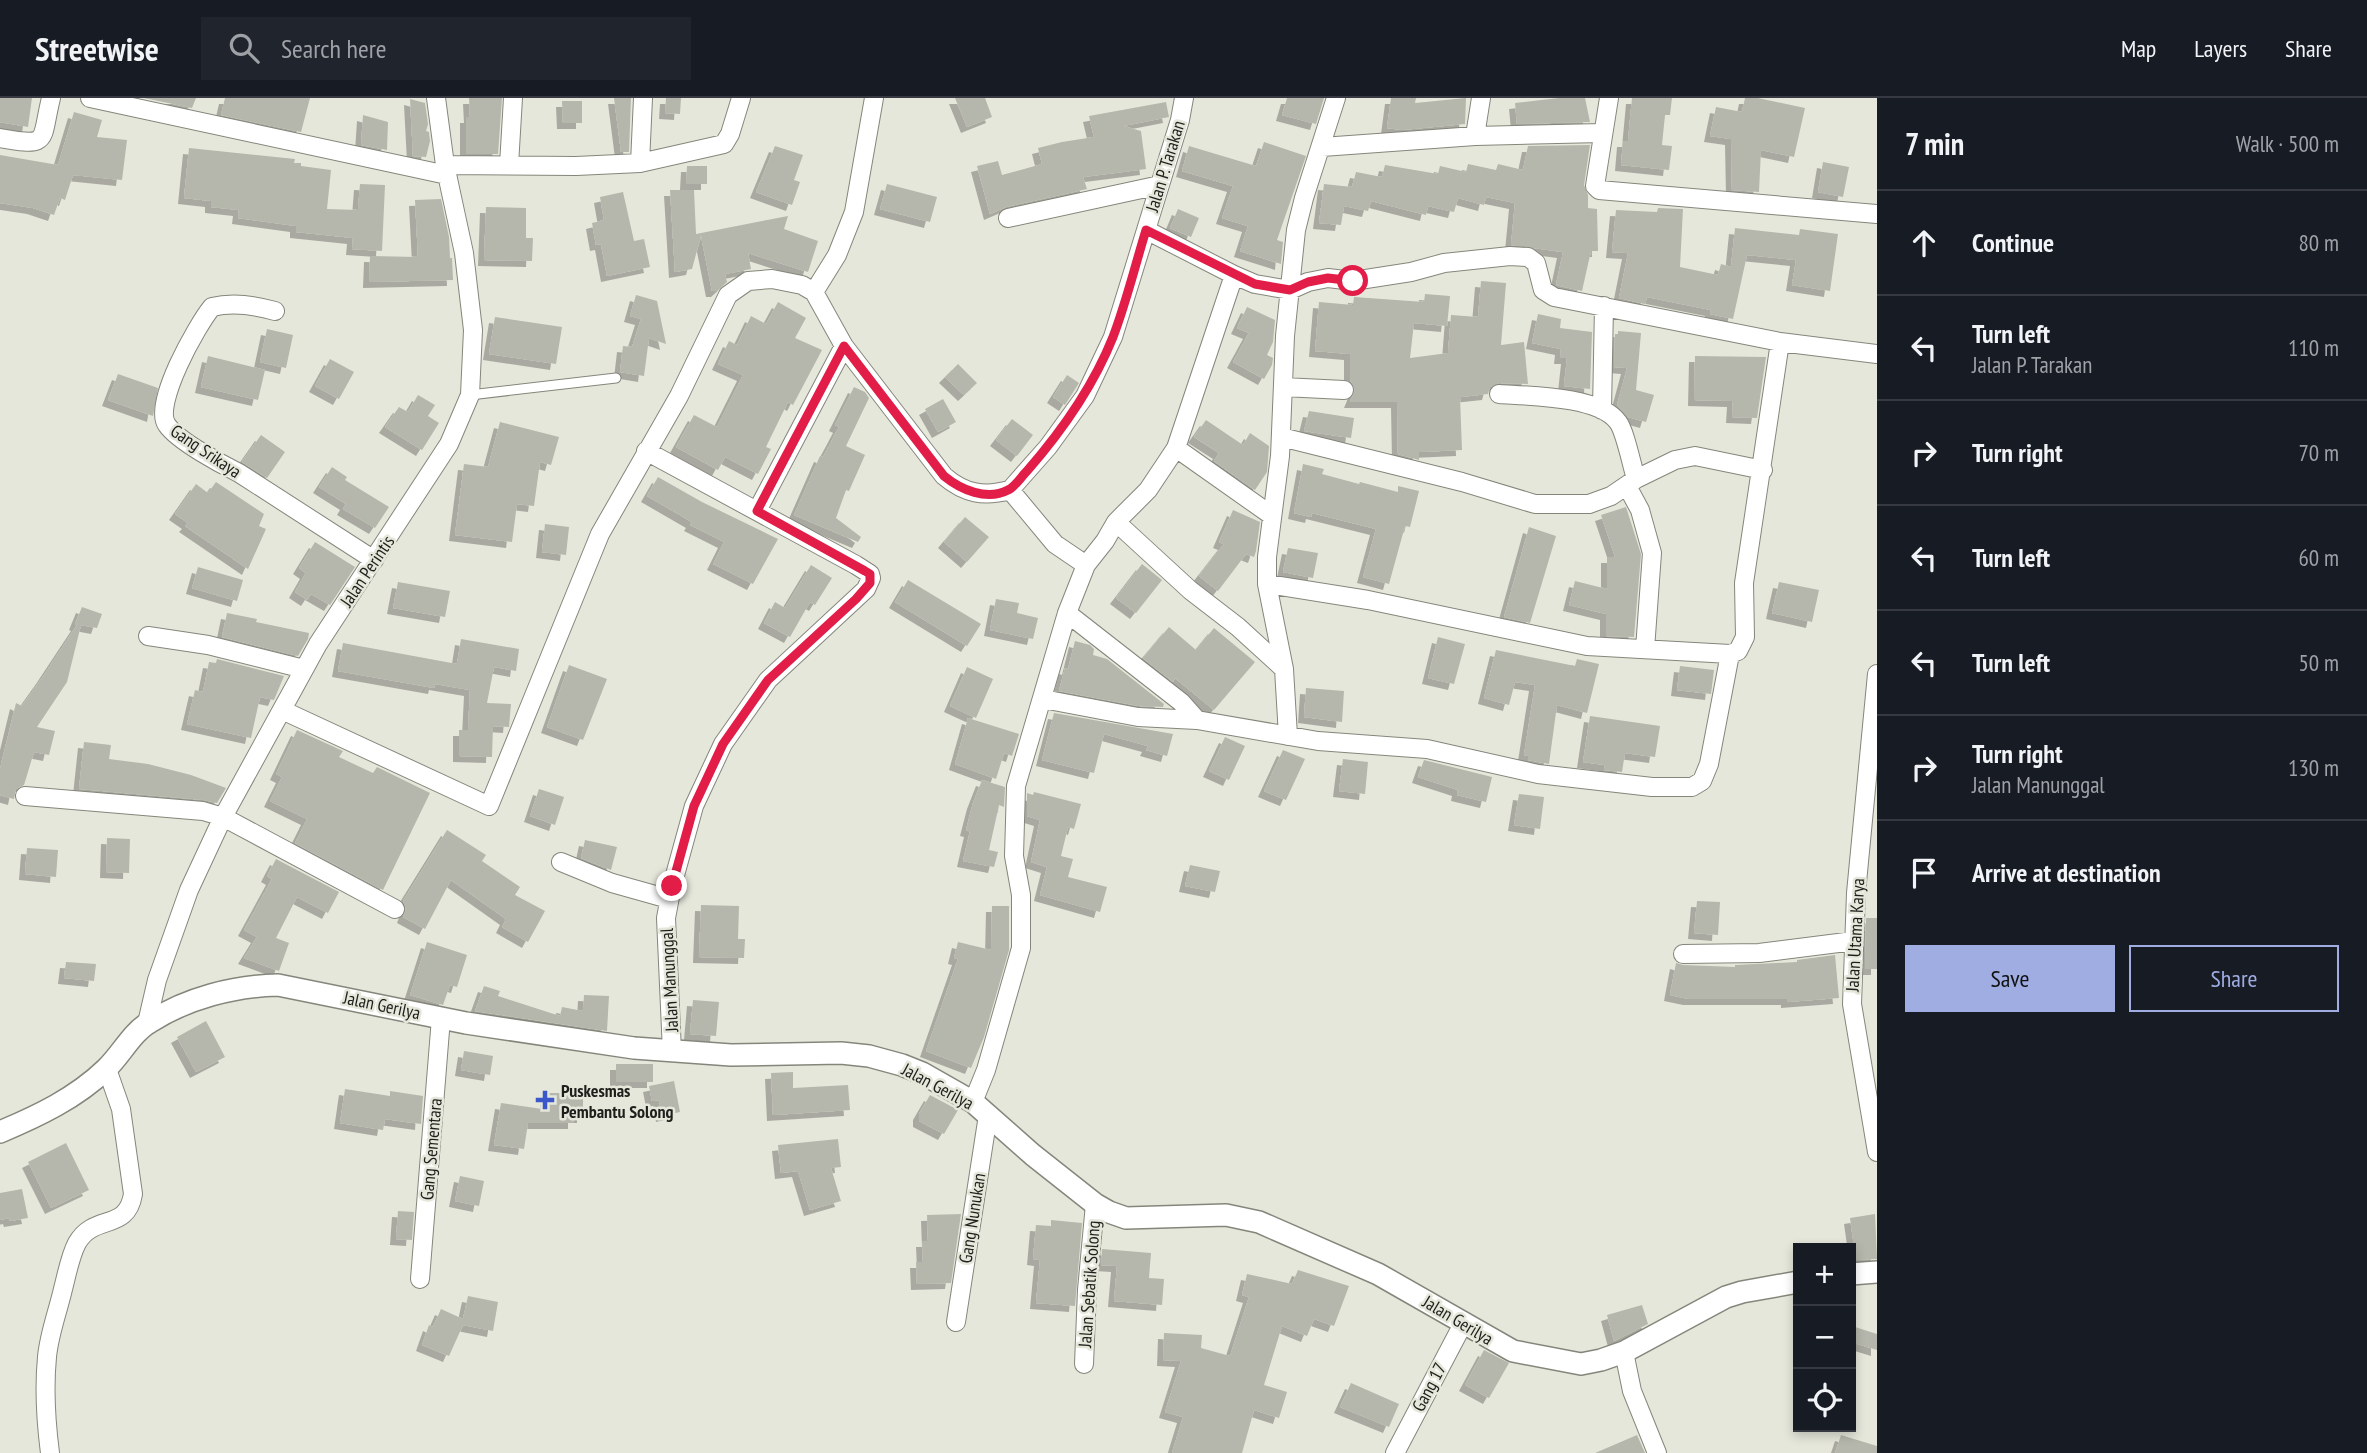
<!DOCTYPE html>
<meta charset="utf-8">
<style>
body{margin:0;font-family:"PT Sans Narrow",sans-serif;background:#20242c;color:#f1f3f6}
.controls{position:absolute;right:21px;bottom:21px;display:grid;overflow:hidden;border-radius:0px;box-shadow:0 4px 10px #0003}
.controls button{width:63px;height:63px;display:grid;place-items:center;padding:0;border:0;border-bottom:2px solid #363941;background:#171b24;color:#f1f3f6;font:35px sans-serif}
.stop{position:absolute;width:21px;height:21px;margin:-16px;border:5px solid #e11d48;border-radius:50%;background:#fff}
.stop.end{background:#e11d48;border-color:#fff;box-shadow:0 2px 7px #0008}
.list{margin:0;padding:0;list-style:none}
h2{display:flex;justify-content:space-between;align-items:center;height:91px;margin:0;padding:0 28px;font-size:30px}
h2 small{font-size:23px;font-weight:400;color:#9ea1a6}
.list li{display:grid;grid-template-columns:46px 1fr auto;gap:21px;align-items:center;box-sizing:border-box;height:105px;padding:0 28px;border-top:2px solid #363941}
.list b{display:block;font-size:26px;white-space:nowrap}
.list p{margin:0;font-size:23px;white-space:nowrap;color:#9ea1a6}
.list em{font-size:23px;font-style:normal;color:#9ea1a6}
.actions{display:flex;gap:14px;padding:21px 28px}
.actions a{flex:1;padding:16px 0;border:2px solid #9fade2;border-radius:0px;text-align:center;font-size:24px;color:#9fade2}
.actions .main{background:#9fade2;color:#111}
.icon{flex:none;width:38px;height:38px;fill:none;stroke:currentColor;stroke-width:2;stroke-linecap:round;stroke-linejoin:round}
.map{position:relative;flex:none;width:1877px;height:1355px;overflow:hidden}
header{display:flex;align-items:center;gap:42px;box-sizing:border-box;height:98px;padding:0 35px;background:#171b24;border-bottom:2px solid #363941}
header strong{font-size:33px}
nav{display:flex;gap:38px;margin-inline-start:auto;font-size:24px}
.search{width:490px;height:63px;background:#20242c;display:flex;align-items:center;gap:18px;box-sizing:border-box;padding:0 24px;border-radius:0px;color:#9ea1a6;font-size:26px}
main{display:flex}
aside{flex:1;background:#171b24}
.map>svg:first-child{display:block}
.building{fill:#b6b7ac;filter:url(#shadow)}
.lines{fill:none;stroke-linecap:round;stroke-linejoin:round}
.service-casing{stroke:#85867b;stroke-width:11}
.minor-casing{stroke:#85867b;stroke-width:20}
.tertiary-casing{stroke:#85867b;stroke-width:24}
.service{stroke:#fff;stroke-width:9}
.minor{stroke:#fff;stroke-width:18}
.tertiary{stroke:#fff;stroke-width:21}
.route{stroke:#e11d48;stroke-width:9}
.poi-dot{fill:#3b57c9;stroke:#e6e7db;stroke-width:2.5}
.labels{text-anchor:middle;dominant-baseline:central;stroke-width:5;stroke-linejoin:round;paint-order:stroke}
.street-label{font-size:18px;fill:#1e1f1b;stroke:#e6e7db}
.poi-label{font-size:18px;font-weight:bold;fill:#1e1f1b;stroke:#e6e7db;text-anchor:start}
</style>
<header>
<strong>Streetwise</strong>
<div class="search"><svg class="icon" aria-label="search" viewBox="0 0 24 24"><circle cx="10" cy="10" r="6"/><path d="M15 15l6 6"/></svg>Search here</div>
<nav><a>Map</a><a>Layers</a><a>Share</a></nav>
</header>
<main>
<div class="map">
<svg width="1877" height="1355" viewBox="0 0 1877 1355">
<defs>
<filter id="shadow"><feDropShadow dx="-6" dy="6" stdDeviation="0" flood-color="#0004"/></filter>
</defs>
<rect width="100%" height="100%" fill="#e6e7db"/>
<path class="building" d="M0 0H32L28 29 0 24Z
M144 0H196L192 10Z
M225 0H310L301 34 221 17Z
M469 0H502L498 56H466V19H470Z
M614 0H631L629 54H621Z
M666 0H681L680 16 665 15Z
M955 0H985L992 19 967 29Z
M1287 0H1324L1316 26 1282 17Z
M1391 0H1416L1415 5 1466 0 1465 26 1402 32 1387 30Z
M1559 0H1585L1590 24 1517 26 1515 5Z
M1632 0H1672L1670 17H1665L1662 47 1672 48 1669 72 1621 67 1623 43H1628Z
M1745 0H1758L1805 10 1794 59 1761 52 1759 94 1732 92 1731 41 1710 38 1716 9 1742 14Z
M410 1 425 5 428 26 426 33 429 34 430 43 426 59 413 58Z
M562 3H582V25H563Z
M1166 4 1169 19 1123 28 1141 33 1146 71 1083 79 1087 91 1006 109 990 116 977 68 998 63 1002 77 1042 66 1038 50 1062 44 1094 39 1089 18Z
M74 14 102 22 97 39 127 42 122 82 73 77 65 102 60 100 54 117 33 110 0 105V57L58 67Z
M363 17 388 24 387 52 361 47Z
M1264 44 1306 58 1277 142 1283 144 1281 166 1240 153 1248 128 1222 120 1233 88 1182 73 1189 48 1256 68Z
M1590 47 1584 87 1588 97V110L1597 111 1598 153H1591L1582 193 1556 187 1563 154 1511 147 1515 105 1486 99 1484 107 1458 100 1454 114 1428 108 1426 117 1371 103 1368 113 1344 108 1341 127 1319 125 1324 86 1352 89 1356 74 1382 79 1385 67 1438 76 1440 68 1466 74 1468 66 1496 72 1498 66 1523 72 1528 48Z
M775 48 803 57 794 82 800 84 792 107 756 94Z
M189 50 295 61 294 65H301V68L331 72 327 111 358 112 360 86 385 87 382 153 352 151 353 140 296 134V128L238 120 239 112 211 109V103L184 100Z
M1823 64 1849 69 1843 99 1818 94Z
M687 68H707V86H686Z
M887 86 937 99 930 124 880 111Z
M670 92H694L696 136 788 118 784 131 818 143 808 174 748 155 751 171 725 176 727 184 717 193H712L701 138 692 171 675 174Z
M623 94 634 143 644 141 650 169 607 178 601 146 596 147 592 125 604 122 600 99Z
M441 101 449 139 450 160H452L453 182 369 184 370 158 418 159 415 102Z
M486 109 526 110V140H533L532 163 484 162Z
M1658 110 1683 111 1680 169 1718 177 1721 166 1731 169 1735 130 1799 137 1800 131 1838 136 1830 193 1792 187 1796 162 1747 157 1733 221 1710 216 1711 212 1647 199 1645 206 1619 200 1628 155 1612 154 1616 112 1657 114Z
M1178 111 1199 120 1191 139 1170 130Z
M1481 183 1506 185 1501 247 1524 244 1528 286 1499 285 1490 289 1488 296 1460 299 1462 352 1419 354V362L1398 356 1397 304H1350L1355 292 1350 282V256L1315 253 1319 204 1353 207 1354 199 1424 204 1425 196 1450 198 1447 228 1414 225 1410 260 1448 255 1451 217 1478 219Z
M636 197 657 203 666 246 649 240 644 278 620 274 623 248 632 249 641 221 630 218Z
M778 204 806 220 795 240 822 252 793 307 788 304 766 349 771 351 758 376 725 359 718 372 676 349 694 317 717 329 743 277 718 266 729 243 737 247 751 218 766 226Z
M1247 209 1275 222 1273 244 1267 257 1273 260 1272 267 1264 281 1233 264 1249 235 1237 230Z
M1538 216 1561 221 1560 230 1592 234 1590 291 1564 288 1567 260H1560L1561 251 1532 245Z
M495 219 562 229 556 266 489 256Z
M267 231 293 237 286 270 260 264Z
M1618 233 1641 235 1636 292 1654 297 1646 324 1628 319 1617 307 1627 270 1614 269 1615 236H1618Z
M208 258 265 272 258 302 201 289Z
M1695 258 1766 259 1757 320 1732 319 1733 303 1694 302Z
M330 261 354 274 339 301 315 288Z
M958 266 977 285 964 297 945 279Z
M118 276 158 290 153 318 108 302Z
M1067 277 1079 285 1065 307 1053 299Z
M854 289 865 294 869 300 846 348 865 357 849 393 846 392 836 420 861 439 858 444 794 417 820 358 823 359 839 329 835 327Z
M418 297 435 307 428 318 439 325 422 352 385 329 399 309 408 314Z
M943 301 956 324 938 334 925 311Z
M1309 313 1354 320 1351 340 1304 333Z
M1012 321 1033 337 1017 358 996 342Z
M1206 322 1243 347 1250 335 1269 348 1267 374 1255 392 1214 363 1219 355 1194 339Z
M500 324 559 339 551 367 540 364 534 408 517 406 512 444 455 437 464 366 488 369Z
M261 337 285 354 267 380 242 364Z
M1303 366 1324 371 1322 376 1359 386 1360 384 1398 394V388L1419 393 1410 429 1405 428 1389 486 1363 479 1376 431 1312 415 1311 419 1294 415Z
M332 369 347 379 345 382 389 409 375 430 343 411 346 406 319 389Z
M658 379 702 404 778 441 753 486 713 466 724 444 690 427 692 424 647 398Z
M216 384 264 416 259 428 266 431 248 471 185 428 188 425 175 416 196 386 208 395Z
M1626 409 1641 456 1634 539 1606 538V516L1569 507 1575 483 1607 491V459H1615L1601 417Z
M1233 412 1260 424 1256 453 1254 459 1246 456 1218 493 1199 478 1224 446 1219 444Z
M965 419 989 439 967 464 944 444Z
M545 426 569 429 566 457 542 454Z
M1529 429 1556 438 1530 525 1504 519Z
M315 444 355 469 330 507 311 496 307 502 295 494 306 475 299 470Z
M1288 450 1318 455 1313 480 1283 474Z
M1142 466 1162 482 1136 515 1116 500Z
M811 467 832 480 815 507 810 504 790 539 764 525 775 504 785 510Z
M198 469 243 482 237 503 192 490Z
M908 482 981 526 967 548 895 504Z
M398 484 450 493 445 519 393 510Z
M1779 484 1819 492 1812 524 1772 515Z
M996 501 1019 505 1017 515 1038 520 1033 541 990 532Z
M82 509 102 516 97 530 81 527 67 584 37 629 55 633 49 657 34 654 24 687 16 691 14 701 0 697V671L16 605 22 608 42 580 77 527 75 526Z
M227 515 257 521 256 524 309 535 308 541 298 558 222 539Z
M1169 529 1196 552 1214 530 1255 564 1214 612 1175 580 1173 584 1143 560Z
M1438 539 1465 546 1454 586 1428 580Z
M461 541 519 551 516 573 494 569 487 605 511 606 509 629 493 628 492 659 459 658V632H468L470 592 435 586 434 590 338 573 343 545 457 566Z
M1075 543 1090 547 1094 551 1093 557 1107 561 1164 606 1163 609 1139 608 1059 593 1065 570 1068 571Z
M1496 552 1575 568 1577 561 1599 566 1587 615 1557 607 1549 666 1528 662V658L1524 657 1535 587 1515 584 1509 607 1484 600Z
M217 561 284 578 274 602 260 599 251 640 187 626 195 592 203 594 209 564 216 565Z
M569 567 607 581 583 642 547 629Z
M1680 568 1714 572 1711 596 1677 592Z
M967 569 993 581 976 620 950 608Z
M1306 590 1344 593 1342 624 1304 619Z
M1054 615 1173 636 1167 658 1146 652 1148 648 1104 636 1094 675 1042 662Z
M1590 618 1660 628 1655 659 1625 655 1622 674 1604 672 1605 667 1583 664Z
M968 620 1019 636 1012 658 1004 655 996 681 955 666Z
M297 632 343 653 339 659 373 675 377 669 430 695 383 792 295 745 307 721 270 703 282 679 276 676Z
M1225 639 1245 648 1229 682 1209 673Z
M84 644 111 647 109 661 148 666 191 677 226 690 217 705 204 702 79 691Z
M1283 652 1305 661 1286 702 1264 693Z
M1343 661 1368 664 1365 696 1339 693Z
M1424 662 1492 679 1486 704 1457 697 1458 692 1418 679Z
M982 682 1005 689 1004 709 999 707 989 752 998 754 994 769 963 763 970 733 966 732 973 705Z
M539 691 564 699 555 727 530 718Z
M1034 694 1081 706 1074 731 1068 729 1061 758 1073 761 1068 779 1107 789 1100 814 1040 797 1047 769 1031 764 1040 722 1027 718V695L1033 697Z
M1519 696 1544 699 1540 731 1514 727Z
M447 732 486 757 482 763 520 789 515 797 545 813 528 844 502 829 506 821 451 782 425 831 403 819 406 811 403 803Z
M107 740 130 741 129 775 106 774Z
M585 742 617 749 611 772 581 760Z
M27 750 58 752 56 779 25 776Z
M276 761 339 794 328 815 297 799 276 840 289 845 279 873 244 860 257 839 244 832 272 781 267 778Z
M1190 767 1220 773 1215 794 1185 788Z
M1697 803 1720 804 1718 837 1694 835Z
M701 807 739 808 738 841H745L744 860 699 859Z
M992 808H1009V852L984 939 971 970 926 953 958 861 954 860 958 844 991 852Z
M1866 820H1877V871H1865Z
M427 844 467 857 457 889 450 887 443 907 410 897Z
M1835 857 1839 900 1787 904V901H1689L1670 897 1676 865 1683 867 1735 869V867L1797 864V862Z
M66 864 96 866 94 883 64 880Z
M484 888 500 893 498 898 560 918 562 909 583 913 584 897 609 898 607 933 475 913Z
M693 902 719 904 716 938 690 936Z
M206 923 225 959 196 974 177 939Z
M464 953 493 958 490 977 461 972Z
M616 966H653V984H616Z
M793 974V990L848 987 850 1012 773 1017 771 975Z
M674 983 680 1014 662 1018 659 1002 652 1003 649 988Z
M345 991 390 998V993L423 998 421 1026 385 1021 383 1032 340 1025Z
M546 995H568V999H583V1019H574V1025H528L524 1051 494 1047 501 1005 542 1011 543 1005H546Z
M930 997 958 1012 944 1036 919 1023V1016Z
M838 1041 841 1069 831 1070 841 1103 810 1112 798 1073 781 1075 778 1047Z
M66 1045 89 1092 51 1110 28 1064Z
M460 1078 484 1083 479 1108 455 1103Z
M22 1091 28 1120 10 1123 9 1120 0 1122V1095Z
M398 1113 414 1114 412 1142 396 1141Z
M961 1116 951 1185 917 1186 916 1164H923L922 1143H928L927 1117Z
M1875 1116 1877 1161 1856 1162 1850 1120Z
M1051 1122 1082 1125 1075 1208 1036 1205 1040 1162 1033 1161 1036 1127 1051 1128Z
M1102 1151 1151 1155 1149 1180 1164 1181 1162 1207 1114 1203 1117 1168 1101 1167Z
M1298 1172 1349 1188 1334 1228 1314 1221 1307 1238 1282 1228 1264 1287 1287 1294 1279 1320 1254 1312 1242 1355H1172L1183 1319 1165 1314 1181 1263 1163 1262 1164 1235 1202 1237 1201 1250 1230 1258 1249 1199 1242 1197 1247 1176 1292 1186Z
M468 1198 498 1204 493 1233 463 1227 449 1258 422 1247 429 1227 433 1229 441 1211 463 1221Z
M1642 1207 1648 1226 1614 1243 1607 1217Z
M1855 1229 1877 1236V1252L1851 1244Z
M1484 1252 1509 1265 1489 1300 1465 1287Z
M1351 1285 1399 1306 1389 1329 1340 1309Z
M1637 1337 1645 1355H1595Z
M1841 1337 1877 1348V1355H1835Z"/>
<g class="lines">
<defs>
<path id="service" d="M470 297 616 280"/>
<path id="minor" d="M90 0 447 77
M1609 0 1595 88 1599 92 1877 116
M1475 38 1481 0
M0 40C51 49 40 44 51 0
M1322 49 1475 38 1602 35
M640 65 643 0
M445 67 576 68 640 65 724 46 730 36 741 0
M509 67 513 0
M1008 120 1160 87
M1146 132 1234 177
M814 194 837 157 854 114 874 0
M275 213C254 207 233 204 212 209 197 227 152 307 167 327 178 343 221 366 239 375L374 462
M1283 289 1344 292
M1499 296C1529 298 1599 298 1618 324 1625 333 1632 368 1636 381
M1602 312 1604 208
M1281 339 1462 384 1535 406H1589L1611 398 1636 381 1675 362 1695 358 1763 372
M1176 350 1271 417
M646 353 856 467 870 476 871 480 866 491 768 582 723 646 694 708 672 788 666 820 672 954
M1627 388 1640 412 1652 455 1645 551
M1010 392 1048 349 1085 298 1113 239 1180 22 1184 0
M1010 392 1055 446 1086 467
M757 413 844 248
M1116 424 1190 492 1238 529 1284 571
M1267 486 1368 502 1587 548 1730 556 1738 553 1745 539 1744 485 1780 244
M1067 515 1181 604 1197 622
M148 538 208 547 304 571
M1877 576 1856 795 1852 906 1877 1054
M1043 601 1138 619 1197 622 1318 643 1427 651 1538 676 1652 689H1692L1702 683 1709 666 1730 556
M282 612 489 708 600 436 679 298 728 197 748 183 772 181 802 187 814 194 844 248 944 378C965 396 984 399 1010 392
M1288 638 1284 571 1267 486V459L1280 358 1285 238 1296 132 1304 100 1336 0
M25 698 203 713 223 719 395 811
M561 764 612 785 669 801
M1683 856 1759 855 1854 843
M147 925 157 882 189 792 223 719 318 546 449 346 470 297 473 232 464 155 445 67 436 0
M973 1004 986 972 1021 850V797L1014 758 1016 688 1067 515 1086 467 1105 443 1116 424 1148 392 1176 350 1234 177 1255 186 1290 192 1308 184 1328 180 1353 183 1411 174 1444 165 1510 158 1528 159 1536 165 1543 192 1554 199 1780 244 1877 256
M420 1181 441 920
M956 1224 988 1017
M1624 1254 1632 1293 1657 1355
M1084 1266 1087 1192 1095 1106
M50 1355C46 1324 44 1290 47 1259 49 1236 58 1213 63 1191 67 1176 70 1158 77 1145 94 1115 127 1134 133 1096L121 1011 107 971
M1395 1355 1464 1224"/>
<path id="tertiary" d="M0 1034C38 1018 76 1000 106 971 121 957 132 934 150 924 187 900 234 888 278 887L466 925 634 950 731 957 841 955 869 958 902 967 922 975 973 1004 1033 1057 1095 1106 1109 1114 1126 1120 1226 1117 1259 1124 1378 1176 1513 1253 1581 1266 1601 1262 1624 1254 1726 1199 1742 1194 1798 1184
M1851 1176 1877 1174"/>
</defs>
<use href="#service" class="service-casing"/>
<use href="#minor" class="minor-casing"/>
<use href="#tertiary" class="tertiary-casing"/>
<use href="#service" class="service"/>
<use href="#minor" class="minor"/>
<use href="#tertiary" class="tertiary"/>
</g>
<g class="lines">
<path class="route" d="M672 788 694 708 723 646 768 582 856 501 870 485V476L865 473 757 413 844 248 944 378C961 392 987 403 1008 392 1015 389 1021 379 1027 373 1062 333 1093 289 1113 239 1126 205 1135 168 1146 132L1255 186 1290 192 1308 184 1328 180 1353 183"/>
</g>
<path class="poi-dot" d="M541.5 991.5h7v7h7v7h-7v7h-7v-7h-7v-7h7z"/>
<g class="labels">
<g class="street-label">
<text transform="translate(1165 68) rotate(-73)">Jalan P. Tarakan</text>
<text transform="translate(206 353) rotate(34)">Gang Srikaya</text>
<text transform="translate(367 473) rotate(-56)">Jalan Perintis</text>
<text transform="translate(1855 837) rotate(-87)">Jalan Utama Karya</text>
<text transform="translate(669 882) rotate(-93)">Jalan Manunggal</text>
<text transform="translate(382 907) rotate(12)">Jalan Gerilya</text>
<text transform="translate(938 988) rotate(28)">Jalan Gerilya</text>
<text transform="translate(431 1051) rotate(-85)">Gang Sementara</text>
<text transform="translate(972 1120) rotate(-81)">Gang Nunukan</text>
<text transform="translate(1089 1186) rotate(-86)">Jalan Sebatik Solong</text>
<text transform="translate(1458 1222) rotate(31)">Jalan Gerilya</text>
<text transform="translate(1429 1289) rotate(-62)">Gang 17</text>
</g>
<g class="poi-label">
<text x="561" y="992">Puskesmas<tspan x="561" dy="21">Pembantu Solong</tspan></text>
</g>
</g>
</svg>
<div class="controls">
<button>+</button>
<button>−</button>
<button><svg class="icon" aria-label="locate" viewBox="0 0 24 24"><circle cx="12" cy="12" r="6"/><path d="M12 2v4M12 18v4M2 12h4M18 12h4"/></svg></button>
</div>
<div class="stop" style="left:1353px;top:183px"></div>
<div class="stop end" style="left:672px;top:788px"></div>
</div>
<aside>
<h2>7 min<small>Walk · 500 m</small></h2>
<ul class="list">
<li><svg class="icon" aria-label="ahead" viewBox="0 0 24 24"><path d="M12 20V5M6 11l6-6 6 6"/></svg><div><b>Continue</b></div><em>80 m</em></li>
<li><svg class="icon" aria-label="left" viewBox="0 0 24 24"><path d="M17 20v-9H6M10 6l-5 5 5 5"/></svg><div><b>Turn left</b><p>Jalan P. Tarakan</p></div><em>110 m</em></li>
<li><svg class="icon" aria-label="right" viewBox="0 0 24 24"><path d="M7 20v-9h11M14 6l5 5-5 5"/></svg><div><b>Turn right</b></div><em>70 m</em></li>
<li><svg class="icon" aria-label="left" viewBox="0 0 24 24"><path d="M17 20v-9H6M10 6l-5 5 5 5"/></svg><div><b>Turn left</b></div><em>60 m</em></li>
<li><svg class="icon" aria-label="left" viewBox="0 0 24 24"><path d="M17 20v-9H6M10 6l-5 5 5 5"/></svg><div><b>Turn left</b></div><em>50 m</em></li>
<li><svg class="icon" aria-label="right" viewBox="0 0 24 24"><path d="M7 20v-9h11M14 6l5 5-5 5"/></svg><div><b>Turn right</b><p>Jalan Manunggal</p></div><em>130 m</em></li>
<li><svg class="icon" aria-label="arrive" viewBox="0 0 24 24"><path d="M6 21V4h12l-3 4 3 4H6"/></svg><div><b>Arrive at destination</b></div></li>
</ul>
<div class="actions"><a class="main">Save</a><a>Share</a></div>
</aside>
</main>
